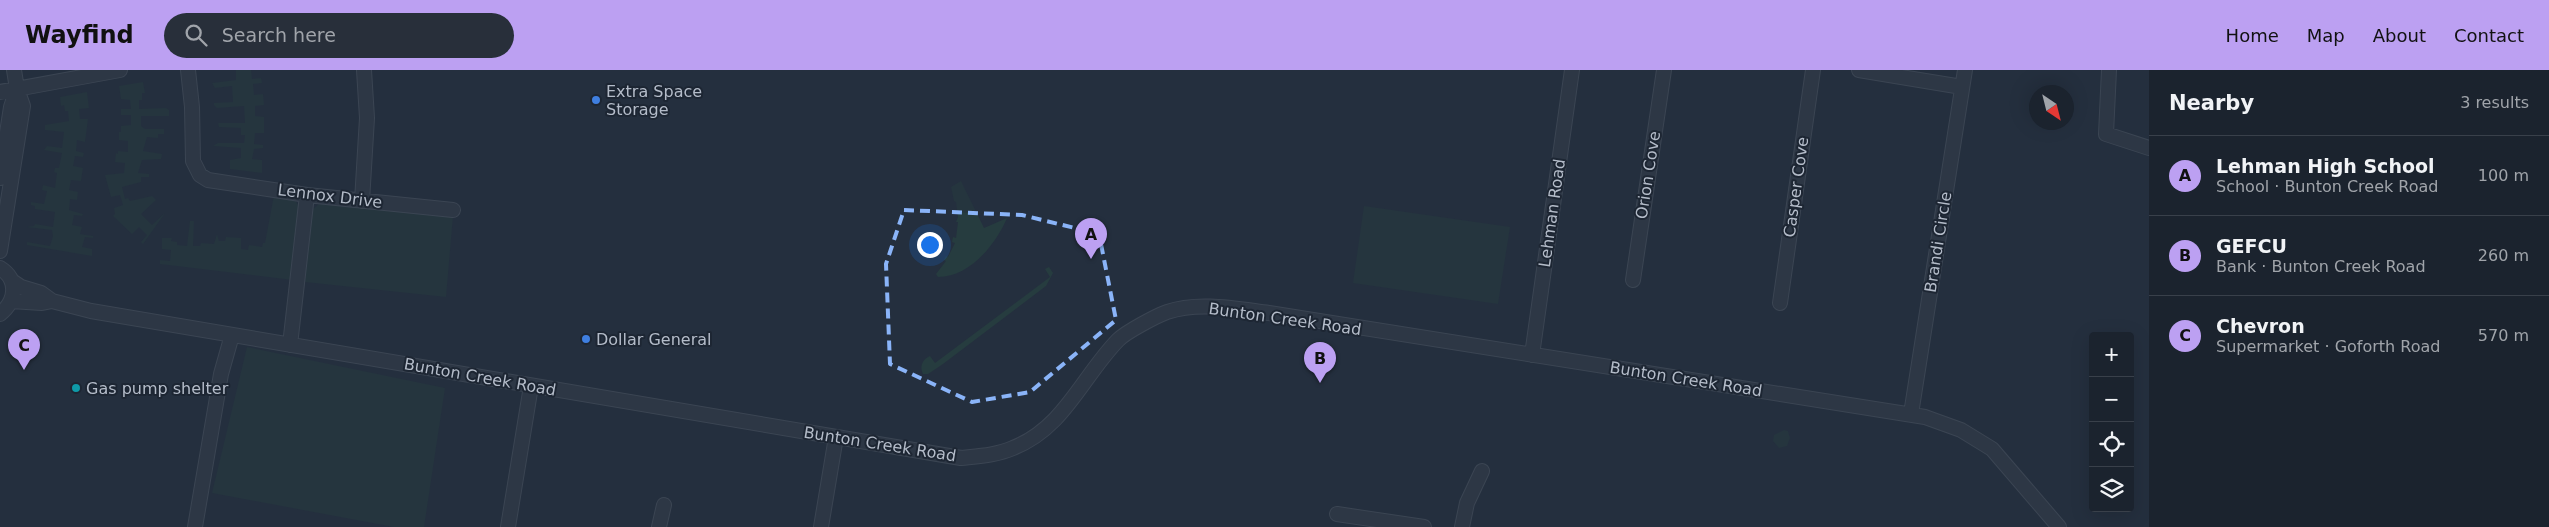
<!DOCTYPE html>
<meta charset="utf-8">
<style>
body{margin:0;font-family:"DejaVu Sans",sans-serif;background:#282f3a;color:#f1f3f6}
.controls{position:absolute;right:15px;bottom:15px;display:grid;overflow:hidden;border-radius:5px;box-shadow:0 5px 20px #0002}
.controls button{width:45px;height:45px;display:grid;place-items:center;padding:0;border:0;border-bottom:1px solid #39404a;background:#1b232e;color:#f1f3f6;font:25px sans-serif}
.compass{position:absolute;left:2029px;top:15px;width:45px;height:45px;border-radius:50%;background:#1b232e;box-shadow:0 5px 20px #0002;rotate:145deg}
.you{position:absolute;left:929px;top:174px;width:18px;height:18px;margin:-12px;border:4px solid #fff;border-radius:50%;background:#1a73e8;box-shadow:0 0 0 8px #1a73e833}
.badge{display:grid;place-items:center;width:32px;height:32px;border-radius:50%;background:#bca0f2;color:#111;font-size:16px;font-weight:700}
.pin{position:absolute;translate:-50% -41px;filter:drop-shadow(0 1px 2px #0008)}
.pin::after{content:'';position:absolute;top:26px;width:18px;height:15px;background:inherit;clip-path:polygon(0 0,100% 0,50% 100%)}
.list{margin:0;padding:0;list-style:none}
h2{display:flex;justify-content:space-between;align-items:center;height:65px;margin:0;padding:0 20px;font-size:21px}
h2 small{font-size:16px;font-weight:400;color:#a0a4aa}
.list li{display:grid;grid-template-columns:32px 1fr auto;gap:15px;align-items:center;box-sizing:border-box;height:80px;padding:0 20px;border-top:1px solid #39404a}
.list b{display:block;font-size:19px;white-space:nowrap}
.list p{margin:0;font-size:16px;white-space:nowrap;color:#a0a4aa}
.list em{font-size:16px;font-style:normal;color:#a0a4aa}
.icon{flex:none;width:28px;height:28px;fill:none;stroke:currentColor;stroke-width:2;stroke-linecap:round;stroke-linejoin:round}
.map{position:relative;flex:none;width:2149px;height:457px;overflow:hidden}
header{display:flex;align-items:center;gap:30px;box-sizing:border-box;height:70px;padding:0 25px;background:#bca0f2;color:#111}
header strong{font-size:24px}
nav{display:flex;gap:28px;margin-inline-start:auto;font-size:18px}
.search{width:350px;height:45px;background:#282f3a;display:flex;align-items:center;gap:12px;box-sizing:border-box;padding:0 18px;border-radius:28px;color:#a0a4aa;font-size:19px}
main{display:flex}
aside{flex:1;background:#1b232e}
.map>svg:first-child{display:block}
.green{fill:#263c3f}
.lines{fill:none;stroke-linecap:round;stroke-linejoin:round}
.minor-casing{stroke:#565f6c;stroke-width:16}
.minor{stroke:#38414e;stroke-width:14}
.marked{fill:none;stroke:#8ab4f8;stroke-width:4;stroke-dasharray:10 6;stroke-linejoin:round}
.shop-dot{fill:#3f7fe0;stroke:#1d2633;stroke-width:2}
.culture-dot{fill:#0f9aa8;stroke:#1d2633;stroke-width:2}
.labels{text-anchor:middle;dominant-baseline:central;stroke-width:4;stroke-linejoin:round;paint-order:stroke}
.poi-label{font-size:16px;fill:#b4bcc9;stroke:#1d2633;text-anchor:start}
.street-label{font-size:16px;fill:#b4bcc9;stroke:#1d2633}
</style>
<header>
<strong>Wayfind</strong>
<div class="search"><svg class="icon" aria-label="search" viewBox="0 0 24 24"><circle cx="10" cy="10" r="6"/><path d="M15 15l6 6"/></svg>Search here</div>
<nav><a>Home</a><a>Map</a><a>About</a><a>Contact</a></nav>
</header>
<main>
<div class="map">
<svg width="2149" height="457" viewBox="0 0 2149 457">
<rect width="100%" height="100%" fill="#242f3e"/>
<path class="green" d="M236 0H251L252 9 261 8 262 13 253 14 254 25 263 24 264 35 255 36V46L264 47V63H255L254 74 263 75V78L254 79 252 89 262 90V103L230 99V90L241 88V78L213 76 218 73H244L245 65H241V58L219 57 218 53H245L244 36 217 38 214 35V33L233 32 232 16 215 18 212 13 236 10Z
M143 12 145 23H142V30H139V39L166 38 169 40V46H141V56L145 59H164V64H158V68L147 67 143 81 162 84 161 89 142 90 138 103 149 104V107H141V112L122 117 125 129 128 128 130 131 152 126 156 130 141 144 152 155 165 143 143 174 141 172 147 165 139 157 132 164 113 146 115 144 114 138 123 135 120 125 111 127 105 105 124 103 125 93 115 92 116 83 118 84V81L128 82V71L119 70V62H121V56L131 55V45H121V39H131L130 30 121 29 119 16Z
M87 22 89 38 79 39 80 49H88L85 72 77 70 76 81 84 83 83 87 75 86 73 96 83 98 81 111 71 110 69 120 78 122 77 130 70 129 69 140 83 144 82 146 74 145 72 155 82 157 80 164 93 166V168L85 167 82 177 92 179V186L27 175V172L50 176 53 166 52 160 27 157 34 156 35 154 53 157 55 142 35 139V136L31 135V132L44 134 47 121 42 120 43 115 55 118 57 103 54 102 55 98H59L62 83 44 80 47 76 62 78 64 62 45 60V55L69 51 68 41H65L64 35 61 36 60 27Z
M961 111 984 158 1007 148C996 174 970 207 938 207L936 204 946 191 944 190 946 186 948 187 955 173 952 172 953 167 956 168 958 152H956L958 147 956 132 954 131 951 117Z
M274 125 295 130 299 137 293 210 160 194V190L170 191 171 180 162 179V168H172L171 171 177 172V175L187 176 190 151H194L193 176H200L201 173 214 174 217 164 219 171H225L226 167 241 168V179L248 180 249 175 262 177 263 173H265Z
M320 133 453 146 446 227 305 212 311 141Z
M1364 136 1510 157 1498 234 1353 213Z
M1049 197 1053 203 1046 216 943 294 928 304H923C919 296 923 289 930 286L935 293 1050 207 1045 199Z
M247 277 445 318 424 457H394L212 423Z
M1784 360 1788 361 1790 368 1787 376 1779 378 1773 371 1774 365Z"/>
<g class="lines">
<defs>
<path id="minor" d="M14 0 17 19
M188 0 192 37 193 91 200 105 208 110 307 125 453 140
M1859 0 1962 17
M2109 0 2106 64 2149 78
M0 22 120 0
M0 108 11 37 17 19 23 36 0 181
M362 131 367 48 364 0
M0 198C19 210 16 231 0 244
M1633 210 1664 0
M12 211 21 217 41 223 52 231 91 241 961 388C979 386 997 385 1013 378 1064 358 1082 307 1118 270 1126 262 1156 246 1167 242 1199 231 1237 239 1269 243L1925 347 1961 360 1992 379 2059 457
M11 231 42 233 52 231
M1780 233 1813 0
M290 275 307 125
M1532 285 1572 0
M1911 344 1965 0
M1337 444 1424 457
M195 457 221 304 232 265
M508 457 531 316
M659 457 664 435
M821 457 836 367
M1462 457 1467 433 1482 401"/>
</defs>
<use href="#minor" class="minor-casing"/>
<use href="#minor" class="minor"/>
</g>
<path d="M0 0H2149V457H0ZM904 140 1022 145 1099 164 1116 250 1030 322 972 332 890 294 886 194Z" fill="#242f3e" fill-opacity=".55" fill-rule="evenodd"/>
<path class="marked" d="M904 140 1022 145 1099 164 1116 250 1030 322 972 332 890 294 886 194Z"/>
<g class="shop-dot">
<circle cx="596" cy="30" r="5"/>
<circle cx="586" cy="269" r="5"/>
</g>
<circle class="culture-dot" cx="76" cy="318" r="5"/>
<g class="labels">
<g class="poi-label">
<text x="606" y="21">Extra Space<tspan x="606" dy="18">Storage</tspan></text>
<text x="596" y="269">Dollar General</text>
<text x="86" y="318">Gas pump shelter</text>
</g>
<g class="street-label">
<text transform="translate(1648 105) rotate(-81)">Orion Cove</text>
<text transform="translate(1796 117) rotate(-82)">Casper Cove</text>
<text transform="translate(330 126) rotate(7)">Lennox Drive</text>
<text transform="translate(1552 143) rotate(-82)">Lehman Road</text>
<text transform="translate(1938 172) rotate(-81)">Brandi Circle</text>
<text transform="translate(1285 249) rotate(8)">Bunton Creek Road</text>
<text transform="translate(480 307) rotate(10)">Bunton Creek Road</text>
<text transform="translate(1686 309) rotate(9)">Bunton Creek Road</text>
<text transform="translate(880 374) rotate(9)">Bunton Creek Road</text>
</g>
</g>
</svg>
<div class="controls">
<button>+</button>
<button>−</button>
<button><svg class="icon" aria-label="locate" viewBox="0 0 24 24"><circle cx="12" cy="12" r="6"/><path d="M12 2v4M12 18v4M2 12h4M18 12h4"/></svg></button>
<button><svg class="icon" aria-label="layers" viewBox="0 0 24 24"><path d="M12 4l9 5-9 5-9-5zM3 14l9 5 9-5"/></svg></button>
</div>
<svg class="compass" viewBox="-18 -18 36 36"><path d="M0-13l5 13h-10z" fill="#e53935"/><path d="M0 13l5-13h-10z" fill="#a0a4aa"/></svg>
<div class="you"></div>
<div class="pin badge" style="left:1091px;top:189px">A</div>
<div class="pin badge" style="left:1320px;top:313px">B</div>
<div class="pin badge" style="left:24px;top:300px">C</div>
</div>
<aside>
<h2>Nearby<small>3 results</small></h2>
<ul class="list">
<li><span class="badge">A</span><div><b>Lehman High School</b><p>School · Bunton Creek Road</p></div><em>100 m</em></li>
<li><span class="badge">B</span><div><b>GEFCU</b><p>Bank · Bunton Creek Road</p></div><em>260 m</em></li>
<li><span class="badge">C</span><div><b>Chevron</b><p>Supermarket · Goforth Road</p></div><em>570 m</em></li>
</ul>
</aside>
</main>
